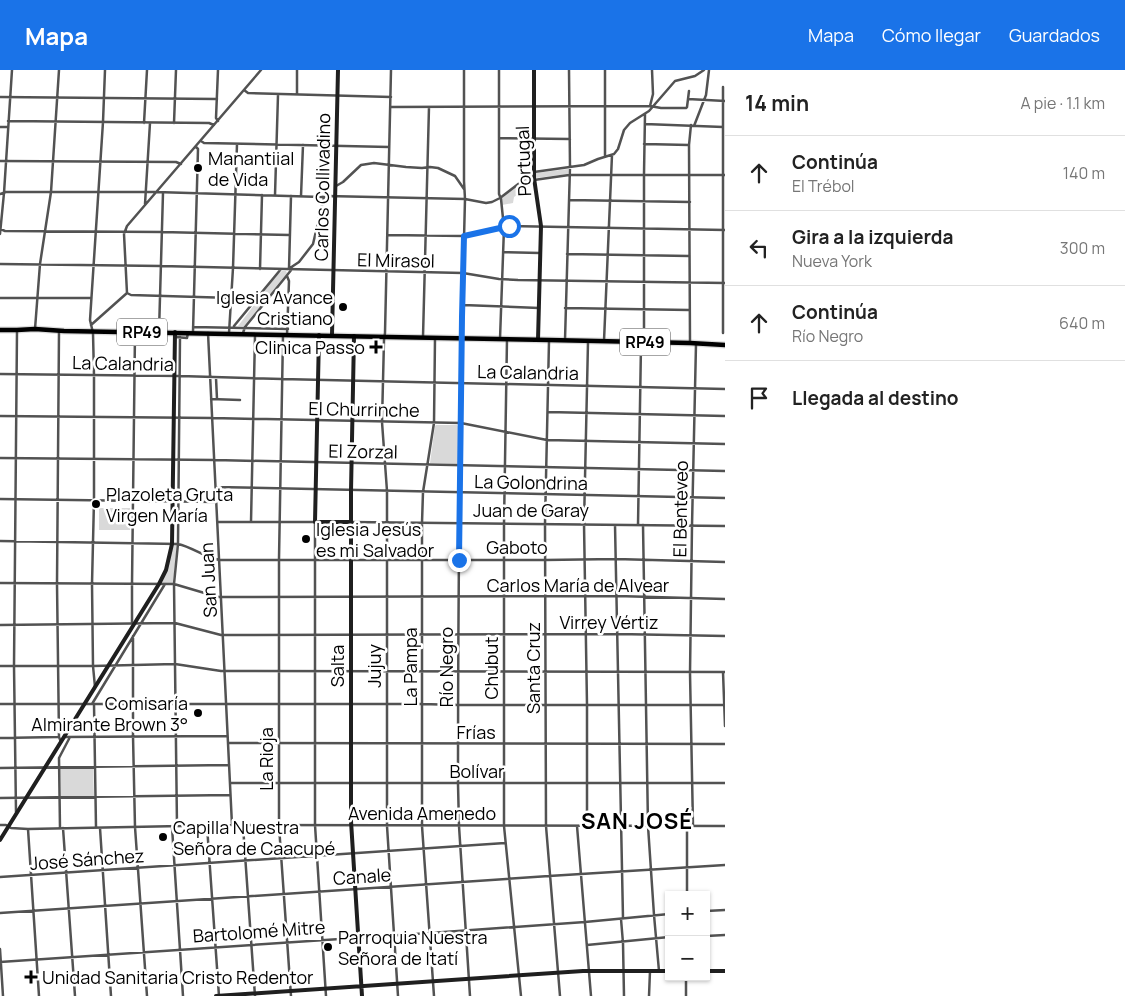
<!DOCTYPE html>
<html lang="es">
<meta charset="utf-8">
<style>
body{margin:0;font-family:Manrope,sans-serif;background:#f6f6f6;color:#222}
.controls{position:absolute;right:15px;bottom:15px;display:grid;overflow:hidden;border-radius:0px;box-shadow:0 1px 4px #0004}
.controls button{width:45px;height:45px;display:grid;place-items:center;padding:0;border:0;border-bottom:1px solid #e0e0e0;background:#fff;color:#222;font:25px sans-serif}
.stop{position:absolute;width:15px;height:15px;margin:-11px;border:4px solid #1a73e8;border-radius:50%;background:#fff}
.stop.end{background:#1a73e8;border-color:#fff;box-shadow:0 1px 5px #0008}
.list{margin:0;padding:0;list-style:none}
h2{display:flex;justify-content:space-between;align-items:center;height:65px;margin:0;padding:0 20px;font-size:21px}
h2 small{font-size:16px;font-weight:400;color:#767676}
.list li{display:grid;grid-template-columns:32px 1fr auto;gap:15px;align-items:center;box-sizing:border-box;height:75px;padding:0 20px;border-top:1px solid #e0e0e0}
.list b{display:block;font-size:19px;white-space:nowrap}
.list p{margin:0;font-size:16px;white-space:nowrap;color:#767676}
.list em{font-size:16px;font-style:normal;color:#767676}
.icon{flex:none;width:28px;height:28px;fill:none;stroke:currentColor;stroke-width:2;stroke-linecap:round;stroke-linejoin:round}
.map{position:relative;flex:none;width:725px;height:926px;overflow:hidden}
header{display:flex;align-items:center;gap:30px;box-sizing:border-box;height:70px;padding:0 25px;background:#1a73e8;color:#fff}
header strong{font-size:24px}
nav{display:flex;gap:28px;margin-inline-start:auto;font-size:18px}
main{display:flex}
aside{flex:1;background:#fff}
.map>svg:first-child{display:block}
.green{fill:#d9d9d9}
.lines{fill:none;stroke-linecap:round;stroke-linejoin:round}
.primary-casing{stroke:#dbdbdb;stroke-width:7}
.street{stroke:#525252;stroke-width:2.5}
.secondary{stroke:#1f1f1f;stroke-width:4}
.primary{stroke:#000;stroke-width:4.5}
.route{stroke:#1a73e8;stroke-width:6}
.poi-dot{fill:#000;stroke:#fff;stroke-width:2}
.labels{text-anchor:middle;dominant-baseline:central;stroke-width:5;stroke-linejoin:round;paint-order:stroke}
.shield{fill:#fff;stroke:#4c4c4c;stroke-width:1}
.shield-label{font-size:16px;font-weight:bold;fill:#000}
.poi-label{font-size:18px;fill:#000;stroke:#fff;text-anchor:start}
.street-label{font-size:18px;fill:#000;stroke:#fff}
.district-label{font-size:22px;font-weight:bold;letter-spacing:1px;fill:#000;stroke:#fff}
</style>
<header>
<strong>Mapa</strong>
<nav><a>Mapa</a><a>Cómo llegar</a><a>Guardados</a></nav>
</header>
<main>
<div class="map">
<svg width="725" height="926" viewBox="0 0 725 926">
<rect width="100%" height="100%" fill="#fff"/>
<path class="green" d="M568 99V104L536 108V103Z
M532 104 534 113 514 127 513 133 502 135 501 128Z
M282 201H286L287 203 244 256H238L277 205Z
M436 355H457L459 357V392L457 394 430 393 435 356Z
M99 438H130V460H99Z
M173 475H177L173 513H162L169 493Z
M93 698 94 726H61L60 699Z"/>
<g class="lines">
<defs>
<path id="primary" d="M0 260H17L35 259 64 261 549 270 690 273 725 275"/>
</defs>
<use href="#primary" class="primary-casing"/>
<path class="street" d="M297 0V24
M391 0 385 263 384 270 382 352 387 421V756L398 926
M464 0V111L465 129C460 324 458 519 458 714L459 756 470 926
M499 0V124L501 129 504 158 500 269
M605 0V86
M652 0 653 24 650 36 661 38H686L687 37 688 29 725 31
M723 17V263
M244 20 248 23 391 27
M0 27 217 29
M688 29 689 21
M391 37 650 36
M8 51 209 53 214 55
M218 51 216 48 218 0
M144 53 147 0
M174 53 176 0
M645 54 723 57
M694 56 706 25 709 0
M0 57H8
M499 68 570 69
M201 71 204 73 389 77
M644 74 689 75
M0 91 176 92 181 94
M534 110 569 105H725
M336 116 343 112 361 95 374 93 406 97 422 98 430 97 438 98 455 106 464 119
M0 124 6 122H156L322 127 327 126 465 129 486 133 492 132 500 128 534 102 584 95 598 89 614 84 618 79 624 60 630 53 649 41 675 11 695 6 704 0
M275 125 278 25
M301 126 303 75
M569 130 690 132
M145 134 150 53
M0 159 5 161 162 162 290 165
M0 164 4 123 12 0
M388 165 464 166 509 156 725 160
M503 182 540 183
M567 184 689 186
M0 194 161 196 463 203 499 209 518 210 725 213
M290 198 299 192 313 174 324 127
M260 199 262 125
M289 199 291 126
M287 206 289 211 287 265
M127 223 131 225 232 228
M0 228H91
M463 235 539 238
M565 238 689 240
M91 255 127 223 124 164 127 156 261 0
M234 256 281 199
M193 257 288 259
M35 259 40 194 51 122 59 0
M59 261 57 514 59 667 61 672
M159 262 163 123
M193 262 198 79 196 77
M208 263 232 755
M229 263 233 198 237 74
M243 263 245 257 292 199
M283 265 279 489V756L291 926
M175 267 187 268 188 263
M423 267 429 37
M507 269 504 454V756L521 926
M565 270 570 97 569 0
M549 271 545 454 546 756 560 926
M604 271 612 85
M690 273 689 75 691 55
M0 304 180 306 282 309 725 319
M216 308 217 329
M211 329 240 330
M548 342 725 346
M0 346 212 348 461 353 547 370 725 374
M0 388 215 390 725 401
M216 417 725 428
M0 429 216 432
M218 452H315V755L326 926
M251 452 255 265
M351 452 725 456
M615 455 623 848
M638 455 641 275 644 268V104L645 44
M643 455 648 756 654 845 659 901
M0 471 178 474C192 477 204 487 219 490H545L616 489 725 492
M0 513 174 514 218 527 617 526 725 529
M132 554V514L135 263
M0 555 175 553 221 565 618 564 725 566
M133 566V666L135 757 147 926
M0 596H93L175 594 221 601 725 602
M723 602 725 656
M95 617 93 596 92 514 94 430V306L93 263 90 250 103 52 105 0
M0 634H422L458 635H725
M92 634 165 514
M94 634 96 757
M64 667 227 666
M0 668 58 667
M228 673 725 674
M0 698 228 695
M230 713H725
M0 728 230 725
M16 742 14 596 17 261
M0 755H6L11 758 28 759 232 755 725 756
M587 755V635L584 454 588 272
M177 756 174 514 178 474 180 267
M207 756 219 926
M243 756 255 926
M577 756 591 926
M693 756 690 603 692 456 696 274
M172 757 183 926
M60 758 59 688 70 667
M63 758 75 926
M100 758 111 926
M28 759 39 926
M0 807 505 773
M687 825V756
M706 841 725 840
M0 843 549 806 725 795
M621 849 623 873 624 926
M706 866 725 865
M587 875 669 867
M0 879 3 926
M0 892 430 863 585 852 669 844
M434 926 422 756V453L423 422 434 353 435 268
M649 926 650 901
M686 926V907"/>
<path class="secondary" d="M534 0V108L541 156 538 270
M319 265 315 452H351
M332 265 338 0
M354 266 351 421V751L362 926
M0 770 159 514 166 500 172 474 175 262
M706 901H725
M216 926 583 901H669"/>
<use href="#primary" class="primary"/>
</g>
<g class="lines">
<path class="route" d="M459 490 462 247 464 166 509 156"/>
</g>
<g class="poi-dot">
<circle cx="198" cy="98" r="5"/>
<circle cx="343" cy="237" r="5"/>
<path d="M373.5 269.5h5v5h5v5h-5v5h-5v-5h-5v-5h5z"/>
<circle cx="96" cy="434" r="5"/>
<circle cx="306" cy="469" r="5"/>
<circle cx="198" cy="643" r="5"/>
<circle cx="163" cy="767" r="5"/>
<circle cx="328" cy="877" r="5"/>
<path d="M28.5 899.5h5v5h5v5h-5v5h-5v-5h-5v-5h5z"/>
</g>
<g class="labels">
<g class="shield">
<rect x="117" y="248.5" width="50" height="27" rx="4"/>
<rect x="620" y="258.5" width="50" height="27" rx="4"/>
</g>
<g class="shield-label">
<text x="142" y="262">RP49</text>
<text x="645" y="272">RP49</text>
</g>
<g class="poi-label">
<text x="208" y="88">Manantiial<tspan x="208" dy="21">de Vida</tspan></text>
<text x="333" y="227" text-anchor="end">Iglesia Avance<tspan x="333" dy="21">Cristiano</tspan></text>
<text x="365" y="277" text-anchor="end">Clinica Passo</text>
<text x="106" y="424">Plazoleta Gruta<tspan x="106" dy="21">Virgen María</tspan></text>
<text x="316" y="459">Iglesia Jesús<tspan x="316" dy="21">es mi Salvador</tspan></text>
<text x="188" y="633" text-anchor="end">Comisaría<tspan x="188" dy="21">Almirante Brown 3°</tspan></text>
<text x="173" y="757">Capilla Nuestra<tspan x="173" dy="21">Señora de Caacupé</tspan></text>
<text x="338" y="867">Parroquia Nuestra<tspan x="338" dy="21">Señora de Itatí</tspan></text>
<text x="42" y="907">Unidad Sanitaria Cristo Redentor</text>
</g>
<g class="street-label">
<text transform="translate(523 91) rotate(-92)">Portugal</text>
<text transform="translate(322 117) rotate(-89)">Carlos Collivadino</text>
<text transform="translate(396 190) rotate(1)">El Mirasol</text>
<text transform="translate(123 293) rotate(1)">La Calandria</text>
<text transform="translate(528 302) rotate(1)">La Calandria</text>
<text transform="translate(364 339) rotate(1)">El Churrinche</text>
<text transform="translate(363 381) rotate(1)">El Zorzal</text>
<text transform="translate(531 412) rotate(1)">La Golondrina</text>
<text transform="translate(680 439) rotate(-89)">El Benteveo</text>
<text x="531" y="440">Juan de Garay</text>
<text x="517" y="477">Gaboto</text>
<text transform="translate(208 510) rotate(-93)">San Juan</text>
<text x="578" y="515">Carlos María de Alvear</text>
<text x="609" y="552">Virrey Vértiz</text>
<text transform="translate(337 596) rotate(-90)">Salta</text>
<text transform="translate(374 596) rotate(-90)">Jujuy</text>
<text transform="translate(410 597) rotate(-90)">La Pampa</text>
<text transform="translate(446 597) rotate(-90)">Río Negro</text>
<text transform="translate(491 598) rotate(-90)">Chubut</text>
<text transform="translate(533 598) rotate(-90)">Santa Cruz</text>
<text x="476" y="662">Frías</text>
<text transform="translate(266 689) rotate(-90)">La Rioja</text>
<text x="477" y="701">Bolívar</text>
<text x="422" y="743">Avenida Amenedo</text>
<text transform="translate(87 789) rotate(-4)">José Sánchez</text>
<text transform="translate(362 806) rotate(-4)">Canale</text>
<text transform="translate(259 861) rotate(-4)">Bartolomé Mitre</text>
</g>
<g class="district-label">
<text x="637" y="751">SAN JOSÉ</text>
</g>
</g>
</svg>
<div class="controls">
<button>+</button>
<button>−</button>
</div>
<div class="stop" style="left:509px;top:156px"></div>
<div class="stop end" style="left:459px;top:490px"></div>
</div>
<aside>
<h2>14 min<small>A pie · 1.1 km</small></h2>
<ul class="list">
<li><svg class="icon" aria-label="ahead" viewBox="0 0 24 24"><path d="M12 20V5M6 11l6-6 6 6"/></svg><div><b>Continúa</b><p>El Trébol</p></div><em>140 m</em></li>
<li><svg class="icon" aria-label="left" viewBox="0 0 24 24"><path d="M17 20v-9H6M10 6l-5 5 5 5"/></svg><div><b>Gira a la izquierda</b><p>Nueva York</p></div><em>300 m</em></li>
<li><svg class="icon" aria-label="ahead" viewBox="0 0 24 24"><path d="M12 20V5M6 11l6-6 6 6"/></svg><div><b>Continúa</b><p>Río Negro</p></div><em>640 m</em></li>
<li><svg class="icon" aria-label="arrive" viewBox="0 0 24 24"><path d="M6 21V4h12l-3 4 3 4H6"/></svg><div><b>Llegada al destino</b></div></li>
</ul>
</aside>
</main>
